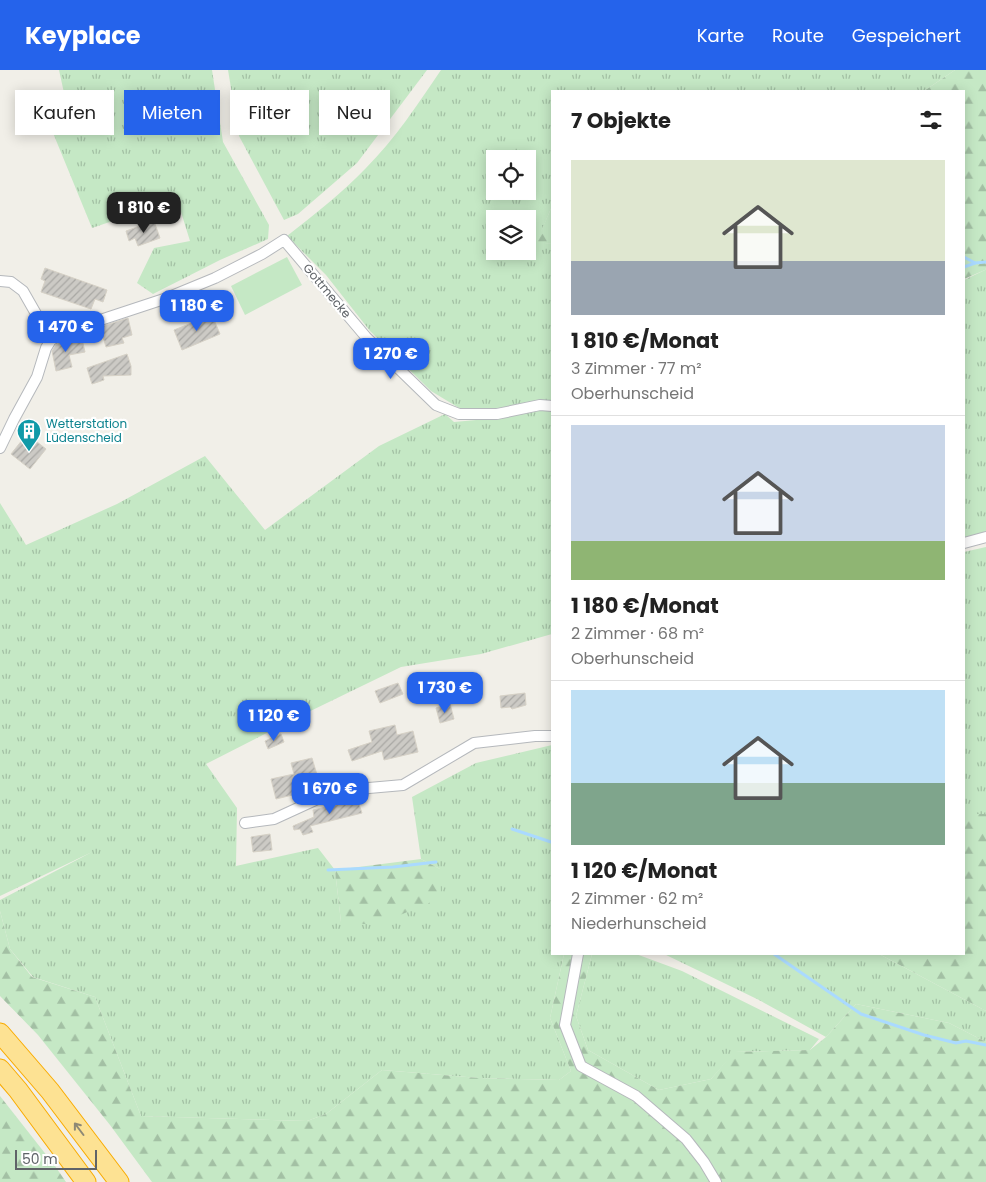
<!DOCTYPE html>
<html lang="de">
<meta charset="utf-8">
<style>
:root{--surface:#fff;--page:#f2f2f2;--text:#222;--muted:#767676;--line:#e0e0e0;--accent:#2563eb}
body{margin:0;font-family:Poppins,sans-serif;background:var(--page);color:var(--text);height:100vh;display:flex;flex-direction:column;font-size:19px;white-space:nowrap}
*{box-sizing:border-box;margin:0}
p{font-size:16px;color:var(--muted)}
.icon{flex:none;width:28px;height:28px;fill:none;stroke:currentColor;stroke-width:2;stroke-linecap:round;stroke-linejoin:round}
.map{position:relative;flex:1;overflow:hidden}
.panel{position:absolute;left:551px;top:20px;width:414px;height:865px;display:flex;flex-direction:column;background:var(--surface);border-radius:0px;box-shadow:0 2px 12px #0003}
.panel>*{flex:none}
.top-card{position:absolute;left:15px;top:20px;width:461px;height:45px;display:flex;gap:10px}
.fabs{position:absolute;left:486px;top:80px;display:grid;gap:10px}
.fabs a{display:grid;place-items:center;width:50px;height:50px;border-radius:0px;background:var(--surface);box-shadow:0 2px 12px #0003;font-size:25px}
.scale{position:absolute;left:15px;bottom:12px;width:82px;box-sizing:border-box;padding-left:5px;border:2px solid #5f6368;border-top:0;font-size:14px;line-height:18px;white-space:nowrap;color:#5f6368;-webkit-text-stroke:4px #fff;paint-order:stroke}
.price{position:absolute;translate:-50% -42px;padding:0 11px;border-radius:10px;background:var(--accent);color:#fff;font-size:16px;line-height:32px;filter:drop-shadow(0 1px 2px #0008)}
.price::after{content:'';position:absolute;left:50%;top:30px;width:15px;height:11px;margin-left:-8px;background:inherit;clip-path:polygon(0 0,100% 0,50% 100%)}
.price.on{background:#222;color:#fff}
ul{padding:0;list-style:none}
li{display:grid;align-content:center;gap:10px;height:265px;padding:0 20px}
li+li{border-top:1px solid var(--line)}
li span{display:grid;place-items:center;height:155px;border-radius:0px;color:#555}
li>.icon{margin-inline-start:auto}
span .icon{width:90px;height:90px;fill:#fffc;stroke-width:1}
li b{font-size:21px}
h2{display:flex;justify-content:space-between;align-items:center;height:60px;padding:0 20px;font-size:21px}
.pill{padding:0 18px;border-radius:0px;background:var(--surface);box-shadow:0 2px 12px #0003;font-size:18px;line-height:45px}
.pill.on{background:var(--accent);color:#fff}
header{display:flex;align-items:center;gap:30px;box-sizing:border-box;height:70px;padding:0 25px;background:var(--accent);color:#fff}
header strong{font-size:24px}
nav{display:flex;gap:28px;margin-inline-start:auto;font-size:18px}
.map>svg:first-child{display:block}
</style>
<header>
<strong>Keyplace</strong>
<nav><a>Karte</a><a>Route</a><a>Gespeichert</a></nav>
</header>
<div class="map">
<svg width="986" height="1112" viewBox="0 0 986 1112">
<defs>
<pattern id="grass-tufts" width="24" height="20" patternUnits="userSpaceOnUse" patternTransform="scale(1.25)"><rect width="24" height="20" fill="#c5e8c5"/><path d="M3 7l-1-3M5 7V3M7 7l1-3M15 17l-1-3M17 17v-4M19 17l1-3" fill="none" stroke="#a3c0a4"/></pattern>
<pattern id="forest-firs" width="22" height="20" patternUnits="userSpaceOnUse" patternTransform="scale(1.25)"><rect width="22" height="20" fill="#c5e8c5"/><path d="M5 1l3.5 6h-7zM16 11l3.5 6h-7z" fill="#a3c0a4"/></pattern>
<pattern id="building-hatch" width="6" height="6" patternUnits="userSpaceOnUse" patternTransform="scale(1.25)"><rect width="6" height="6" fill="#cccac5"/><path d="M-1 1l2-2M0 6l6-6M5 7l2-2" fill="none" stroke="#a9a8a4"/></pattern>
</defs>
<rect width="100%" height="100%" fill="#f1efe8"/>
<g fill="url(#grass-tufts)" fill-rule="evenodd">
<path d="M59,0H212L223,72L269,155L268,169L220,190L153,224L137,213L154,178L190,171L177,129L92,158L44,41L64,23Z"/>
<path d="M228,0H427L357,93L298,144L284,150L239,66Z"/>
<path d="M441,0H955L924,21H552V136L537,172L552,174V331L496,339L459,338L431,321L370,261L326,205L287,166C314,145 342,123 366,98C395,69 418,34 441,0ZM495,89H528V121H495ZM495,149H528V181H495Z"/>
<path d="M986,198V461L964,469V210L985,200Z"/>
<path d="M540,340H552V564L481,584L401,597L294,649L206,694L237,738L236,796L318,778L335,800L341,852L440,799L421,789L412,727L476,693L552,675V884H564L550,948L571,1001L559,1010L479,1008L382,1000L326,1044L307,1051L141,1046L95,927L33,907L10,879L0,841V830L92,782L0,826V433L26,475L117,434L205,386L265,460L379,376L445,344L454,352L498,348Z"/>
<path d="M986,477V744H964V482Z"/>
<path d="M592,884H636L682,901L819,969L810,980L735,982L711,1009L659,1020L588,980L576,946Z"/>
<path d="M664,884H879L986,941V972L949,953L856,934L826,967L759,930Z"/>
</g>
<g fill="url(#forest-firs)">
<path d="M955,0H986V198L985,200L964,209V21H924Z"/>
<path d="M552,136V174L536,173Z"/>
<path d="M964,744H986V941L879,884H964Z"/>
<path d="M421,789L440,799L441,828L376,855L341,852L335,800Z"/>
<path d="M0,841L10,879L32,907L95,927L141,1046L307,1051L326,1044L382,1000L479,1008L559,1010L571,1001L550,948L564,884H592L576,946L588,980L659,1020L711,1009L734,982L810,980L826,967L856,934L949,953L986,972V1112H152L110,1055L38,965L0,926Z"/>
<path d="M0,1026L55,1096L66,1112H0Z"/>
</g>
<path fill="#c5e8c5" d="M287,187L302,215L245,245L231,216Z"/>
<g fill="none" stroke-linecap="round" stroke-linejoin="round">
<g stroke="#aadaff" stroke-width="3">
<path d="M964,187L975,193L986,192"/>
<path d="M964,197L975,193"/>
<path d="M512,759L551,772"/>
<path d="M328,800L393,797L436,792"/>
<path d="M774,884L861,944L924,965L956,973L966,971L986,975"/>
</g>
</g>
<g fill="url(#building-hatch)" stroke="#d6d1c6">
<path d="M154,151L160,168L138,176L135,168L129,171L126,161Z"/>
<path d="M45,198L107,220L103,232L95,229L91,239L41,222L45,211L41,209Z"/>
<path d="M212,245L220,264L182,280L174,260Z"/>
<path d="M128,248L132,265L122,268L124,273L106,277L100,257Z"/>
<path d="M82,269L85,282L69,285L72,297L56,301L52,281L56,275L61,272Z"/>
<path d="M127,284L131,296V305L103,306L104,310L92,314L87,298Z"/>
<path d="M27,364L46,379L30,399L11,384Z"/>
<path d="M398,613L403,624L380,633L375,621Z"/>
<path d="M525,623L526,635L512,639L510,637L501,638L500,626Z"/>
<path d="M450,634L454,649L440,653L436,638Z"/>
<path d="M395,655L397,665L413,661L418,682L384,690L382,681L352,691L348,680L372,672L369,661Z"/>
<path d="M281,664L284,672L268,679L265,671Z"/>
<path d="M312,688L321,718L276,729L271,709L294,704L291,693Z"/>
<path d="M356,726L362,743L310,756L313,762L303,765L300,759L294,760L293,756L314,747L313,740L345,733L344,730Z"/>
<path d="M270,764L272,780L253,782L251,767Z"/>
</g>
<g fill="none" stroke-linecap="round" stroke-linejoin="round">
<defs>
<g id="minor">
<path d="M0,211L11,212L23,221L51,270"/>
<path d="M0,378L14,349L37,307L46,278L51,270L70,260L164,229L215,208L262,184L284,170L366,267L436,335L459,344H497L540,335L552,336"/>
<path d="M964,473L986,467"/>
<path d="M245,753L274,749L335,721L403,715L474,673L535,666H552"/>
<path d="M578,884L565,955L581,996L636,1026L686,1069L704,1092L716,1112"/>
</g>
<g id="motorway">
<path d="M0,963L50,1021L119,1112"/>
<path d="M0,999L18,1020L86,1112"/>
</g>
</defs>
<use href="#minor" stroke="#b5b8bc" stroke-width="12"/>
<use href="#motorway" stroke="#f9ab00" stroke-width="21"/>
<use href="#minor" stroke="#fff" stroke-width="10"/>
<use href="#motorway" stroke="#fde293" stroke-width="19"/>
</g>
<defs><path id="oneway-shaft" d="M-6 0H5M1.5-3L5.5 0L1.5 3" fill="none" stroke-width="1.6" stroke-linecap="round" stroke-linejoin="round" transform="scale(1.25)"/></defs>
<use stroke="#8e8975" href="#oneway-shaft" transform="translate(79 1059) rotate(-127)"/>
<defs>
<symbol id="building-pin" viewBox="-11 -11 22 30"><path d="M0 17L-7.5 6A9.5 9.5 0 1 1 7.5 6Z" fill="#0f9aa8" stroke="#fff"/><path d="M-4-6H4V6H1V3H-1V6H-4ZM-2.5-4.3h1.7v1.8h-1.7ZM.8-4.3h1.7v1.8H.8ZM-2.5-1h1.7V.8h-1.7ZM.8-1h1.7V.8H.8Z" fill="#fff"/></symbol>
</defs>
<g fill-rule="evenodd">
<use href="#building-pin" x="15" y="347" width="28" height="38"/>
</g>
<g text-anchor="middle" stroke-width="4.5" stroke-linejoin="round" paint-order="stroke">
<g font-size="12" fill="#5f6368" stroke="#fff">
<text transform="translate(327 221) rotate(50)" y="4">Gottmecke</text>
</g>
<g font-size="12" fill="#0d838f" stroke="#fff" text-anchor="start">
<text x="46" y="358">Wetterstation<tspan x="46" dy="14">Lüdenscheid</tspan></text>
</g>
</g>
</svg>
<div class="fabs">
<a><svg class="icon" aria-label="locate" viewBox="0 0 24 24"><circle cx="12" cy="12" r="6"/><path d="M12 2v4M12 18v4M2 12h4M18 12h4"/></svg></a>
<a><svg class="icon" aria-label="layers" viewBox="0 0 24 24"><path d="M12 4l9 5-9 5-9-5zM3 14l9 5 9-5"/></svg></a>
</div>
<div class="scale">50 m</div>
<b class="price on" style="left:144px;top:164px">1 810 €</b>
<b class="price" style="left:197px;top:262px">1 180 €</b>
<b class="price" style="left:66px;top:283px">1 470 €</b>
<b class="price" style="left:391px;top:310px">1 270 €</b>
<b class="price" style="left:445px;top:644px">1 730 €</b>
<b class="price" style="left:274px;top:672px">1 120 €</b>
<b class="price" style="left:330px;top:745px">1 670 €</b>
<div class="top-card">
<a class="pill">Kaufen</a>
<a class="pill on">Mieten</a>
<a class="pill">Filter</a>
<a class="pill">Neu</a>
</div>
<section class="panel">
<h2>7 Objekte<svg class="icon" aria-label="filters" viewBox="0 0 24 24"><path d="M4 7h16M4 17h16"/><circle cx="9" cy="7" r="2"/><circle cx="15" cy="17" r="2"/></svg></h2>
<ul>
<li><span style="background:linear-gradient(#dfe7d0 65%,#9aa5b1 0)"><svg class="icon" aria-label="home" viewBox="0 0 24 24"><path d="M3 11l9-7 9 7M6 9v11h12V9"/></svg></span><div><b>1 810 €/Monat</b><p>3 Zimmer · 77 m²</p><p>Oberhunscheid</p></div></li>
<li><span style="background:linear-gradient(#c9d6e8 75%,#8fb573 0)"><svg class="icon" aria-label="home" viewBox="0 0 24 24"><path d="M3 11l9-7 9 7M6 9v11h12V9"/></svg></span><div><b>1 180 €/Monat</b><p>2 Zimmer · 68 m²</p><p>Oberhunscheid</p></div></li>
<li><span style="background:linear-gradient(#bfe0f5 60%,#7fa58c 0)"><svg class="icon" aria-label="home" viewBox="0 0 24 24"><path d="M3 11l9-7 9 7M6 9v11h12V9"/></svg></span><div><b>1 120 €/Monat</b><p>2 Zimmer · 62 m²</p><p>Niederhunscheid</p></div></li>
</ul>
</section>
</div>
